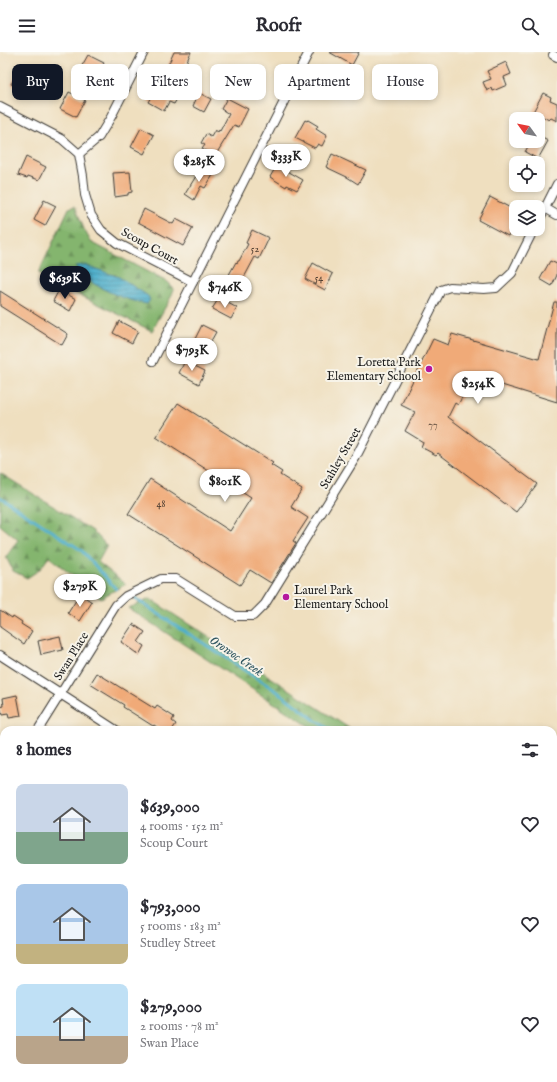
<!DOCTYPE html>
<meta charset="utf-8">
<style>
:root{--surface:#fff;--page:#f7f7f7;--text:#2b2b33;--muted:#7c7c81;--accent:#111827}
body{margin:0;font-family:"IM FELL English",serif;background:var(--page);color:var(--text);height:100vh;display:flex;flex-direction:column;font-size:15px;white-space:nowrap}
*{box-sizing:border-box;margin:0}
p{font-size:13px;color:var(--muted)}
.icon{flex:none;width:22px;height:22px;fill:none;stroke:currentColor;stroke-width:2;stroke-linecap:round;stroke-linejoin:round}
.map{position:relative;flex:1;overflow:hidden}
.panel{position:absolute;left:0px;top:674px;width:557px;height:356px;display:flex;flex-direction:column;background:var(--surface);border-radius:12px 12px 0 0;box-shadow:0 2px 6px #0003}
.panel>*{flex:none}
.guide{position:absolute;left:12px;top:12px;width:533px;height:36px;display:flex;gap:8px}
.needle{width:26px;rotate:303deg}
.tools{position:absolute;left:509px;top:60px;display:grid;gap:8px}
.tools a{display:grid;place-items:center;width:36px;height:36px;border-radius:8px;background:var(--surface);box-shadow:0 2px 6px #0003;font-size:20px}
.price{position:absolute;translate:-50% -34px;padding:0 9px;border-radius:14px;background:#fff;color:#222;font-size:13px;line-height:26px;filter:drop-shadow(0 1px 2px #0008)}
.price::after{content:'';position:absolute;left:50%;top:24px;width:12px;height:9px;margin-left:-6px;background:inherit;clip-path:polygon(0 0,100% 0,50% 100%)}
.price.on{background:var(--accent);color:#fff}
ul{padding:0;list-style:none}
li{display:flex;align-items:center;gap:12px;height:100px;padding:0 16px}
li span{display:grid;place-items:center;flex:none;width:112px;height:80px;border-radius:8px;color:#555}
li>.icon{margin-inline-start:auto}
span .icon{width:48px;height:48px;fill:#fffc;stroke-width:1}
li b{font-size:17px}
h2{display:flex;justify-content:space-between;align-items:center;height:48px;padding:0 16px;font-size:17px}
.pill{padding:0 14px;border-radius:8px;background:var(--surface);box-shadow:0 2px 6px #0003;font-size:14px;line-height:36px}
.pill.on{background:var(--accent);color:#fff}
header{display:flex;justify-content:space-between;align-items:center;height:52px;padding:0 16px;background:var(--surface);font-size:18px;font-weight:700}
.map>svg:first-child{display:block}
</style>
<header><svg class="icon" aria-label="menu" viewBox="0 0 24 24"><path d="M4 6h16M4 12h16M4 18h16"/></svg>Roofr<svg class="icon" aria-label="search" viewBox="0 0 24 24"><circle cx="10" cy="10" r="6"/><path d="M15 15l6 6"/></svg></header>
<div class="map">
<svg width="557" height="1030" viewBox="0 0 557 1030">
<defs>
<pattern id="forest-firs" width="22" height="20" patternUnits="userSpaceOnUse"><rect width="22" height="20" fill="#84b56e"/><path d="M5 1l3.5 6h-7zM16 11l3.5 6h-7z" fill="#6b925a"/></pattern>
<pattern id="water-rules" width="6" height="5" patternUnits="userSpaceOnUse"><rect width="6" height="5" fill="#4dafcc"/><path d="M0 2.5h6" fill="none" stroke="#3f8ea5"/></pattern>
</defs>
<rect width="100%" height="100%" fill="#f7f3e8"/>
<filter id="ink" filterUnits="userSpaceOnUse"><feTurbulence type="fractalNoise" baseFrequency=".025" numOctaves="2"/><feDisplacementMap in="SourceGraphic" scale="8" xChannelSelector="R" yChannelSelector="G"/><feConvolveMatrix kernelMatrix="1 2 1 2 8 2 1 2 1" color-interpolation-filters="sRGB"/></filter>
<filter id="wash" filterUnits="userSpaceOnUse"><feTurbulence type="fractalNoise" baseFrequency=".012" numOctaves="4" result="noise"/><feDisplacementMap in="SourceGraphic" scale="16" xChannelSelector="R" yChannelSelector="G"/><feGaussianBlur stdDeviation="0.9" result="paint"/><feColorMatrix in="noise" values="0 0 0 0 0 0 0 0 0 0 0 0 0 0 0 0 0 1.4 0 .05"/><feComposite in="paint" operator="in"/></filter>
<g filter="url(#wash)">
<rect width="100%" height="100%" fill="#efdfbf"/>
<g fill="url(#forest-firs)" stroke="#506845">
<path d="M75,154L84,177L91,190L167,230L174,237L171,245L152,279L38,222L69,156Z"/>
<path d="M0,421L93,479L107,494L98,510L126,532L101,546L49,505L39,518L27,526L13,519L6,505L18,488L0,473Z"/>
<path d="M150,547L352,678H315L128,556Z"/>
<path d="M557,709V795L553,793V710Z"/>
<path d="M0,818L4,821V923L0,924Z"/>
</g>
<path fill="url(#water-rules)" stroke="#346674" d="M85,213L119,225L148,244L150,248L147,252C126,248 106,240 88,228C83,224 79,218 75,214Z"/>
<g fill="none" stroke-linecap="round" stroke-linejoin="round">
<g stroke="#4dafcc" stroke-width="3">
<path d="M0,445L81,498L116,537"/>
<path d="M131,544L281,642L316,669L331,678"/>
<path d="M553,719L557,717"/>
</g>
</g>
<g id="blocks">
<g fill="#f0aa78">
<path d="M174,0H191L182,20L168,13Z"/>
<path d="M329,0H359L352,13Z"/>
<path d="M88,3L104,11L95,28L79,19Z"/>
<path d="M506,10L511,22L504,25L507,33L493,39L492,36L487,39L483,30L491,27L487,19Z"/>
<path d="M20,16L35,24L27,40L11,32Z"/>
<path d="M242,17L261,27L255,39L235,29Z"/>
<path d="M332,19L348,29L341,42L338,40L336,44L322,37Z"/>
<path d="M158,33L178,45L174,52L169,50L164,59L148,50Z"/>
<path d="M69,40L85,48L76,65L60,57Z"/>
<path d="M199,41L211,47L204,60L193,54Z"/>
<path d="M543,41L551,45L550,48L557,51V69L551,66L549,68L533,60Z"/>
<path d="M227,46L248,57L239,75L234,73L215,104L202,97L205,93L201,91L206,82L211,85L215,78L218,80L219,78L220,79L229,62L221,57Z"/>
<path d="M305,68L307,69L308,68L318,74L316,77L327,84L322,94L318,92L315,96L295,86Z"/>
<path d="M141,76L154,83L144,102L131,95Z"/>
<path d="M538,84L548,89L538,107L525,100L531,89H538Z"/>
<path d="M332,102L366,118L358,132L347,125L326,115Z"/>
<path d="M26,105L46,115L39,128L28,124L27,126L18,123Z"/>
<path d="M277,113L303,128L297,138L287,133L286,135L270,125Z"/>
<path d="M201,116L213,123L205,136L201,134L194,148L185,142Z"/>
<path d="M130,120L132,140L128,141V143L115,145L113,121Z"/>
<path d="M490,145L516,159V170L508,184L478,168Z"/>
<path d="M44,148L56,154L45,174L34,168Z"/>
<path d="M144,157L173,172L176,167L193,176L183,194L138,170Z"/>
<path d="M252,178L269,186L259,207L255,205L239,235L226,228L236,210L237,211L238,209H239L248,192L246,191Z"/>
<path d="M550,209L557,212V223L552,234L540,227Z"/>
<path d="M313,211L333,222L325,238L305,227Z"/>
<path d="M59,238L76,247L70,259L53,249Z"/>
<path d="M0,239L68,282L62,293L0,254Z"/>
<path d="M219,246L237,256L231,267L212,257Z"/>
<path d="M554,250H557V350L469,323L462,337L465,339L458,353L455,351L448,365L537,432L516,460L438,401L436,403L421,395L423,390L405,379L415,360L401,353L433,287L448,293L452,282L539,307Z"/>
<path d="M119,269L138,279L132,291L113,281Z"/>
<path d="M202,273L216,280L206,298L193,291Z"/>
<path d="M185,309L205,319L199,332L179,321Z"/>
<path d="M178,351L273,411L271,413L282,420L280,423L302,437L291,455L308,466L293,489L296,491L271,531L250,518L240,533L128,462L150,427L230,479L251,446L156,385Z"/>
<path d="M80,542L92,550L80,569L68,561Z"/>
<path d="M0,558L12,566L13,564L22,570L21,572L32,579L24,592L0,575Z"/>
<path d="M133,572L145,580L138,590L144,594L139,603L121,590Z"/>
<path d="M60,584L63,598L41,603L38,589Z"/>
<path d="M97,621L155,657L157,654L174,665L172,669L176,672L172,678H161L154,673L153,674L123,655L124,653L90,632Z"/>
<path d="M17,643L21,664L9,666L8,662L2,663L0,655L4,654L3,646Z"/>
</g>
</g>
</g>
<g filter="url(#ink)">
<use href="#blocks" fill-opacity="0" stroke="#3c3934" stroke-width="1"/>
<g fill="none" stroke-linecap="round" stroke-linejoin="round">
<defs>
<g id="street">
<path d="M553,3L557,5"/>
<path d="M0,55L62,87L79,102L83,124L85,143L91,163L101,178L117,191L193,230"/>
<path d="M79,102L99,85L111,65L144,0"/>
<path d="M545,156L557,163"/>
<path d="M538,170L557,132"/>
<path d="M153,309L309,0"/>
<path d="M0,603L116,678"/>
<path d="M38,678L116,553L126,544L161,527H176L235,564H253L265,552L356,405L441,238L450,235L484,237L496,236L512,221L534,177"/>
<path d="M0,738L4,731"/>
<path d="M0,745L4,747"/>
</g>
<g id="secondary">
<path d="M553,1016L557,1017"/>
<path d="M104,1030L129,1026"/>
</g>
</defs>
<use href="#street" stroke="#3c3934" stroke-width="10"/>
<use href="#secondary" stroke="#3c3934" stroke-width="12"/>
<use href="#street" stroke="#fff" stroke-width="8"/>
<use href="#secondary" stroke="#fff" stroke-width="11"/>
</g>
</g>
<g fill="#b5179e" stroke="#f7f3e8" stroke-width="1.5">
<circle cx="429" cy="317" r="4"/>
<circle cx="286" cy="545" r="4"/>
</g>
<g text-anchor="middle" stroke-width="4" stroke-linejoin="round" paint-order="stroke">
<g font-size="10" fill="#514033">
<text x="255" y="200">52</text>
<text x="319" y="229">54</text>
<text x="433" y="376">77</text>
<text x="161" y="455">48</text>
</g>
<g font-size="12" fill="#1c1c1c" stroke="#f7f3e8">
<text transform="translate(150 194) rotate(29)" y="4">Scoup Court</text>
<text transform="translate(340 406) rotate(-60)" y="4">Stahley Street</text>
<text transform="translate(71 604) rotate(-58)" y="4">Swan Place</text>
</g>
<g font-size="12" fill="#1c1c1c" stroke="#f7f3e8" text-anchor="end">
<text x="421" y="314">Loretta Park<tspan x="421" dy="14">Elementary School</tspan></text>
<text x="294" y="542" text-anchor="start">Laurel Park<tspan x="294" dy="14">Elementary School</tspan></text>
</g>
<g font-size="13" font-style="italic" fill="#305762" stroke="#f7f3e8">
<text transform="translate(237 603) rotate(34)" y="5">Orowoc Creek</text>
</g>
</g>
</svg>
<div class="tools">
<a><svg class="needle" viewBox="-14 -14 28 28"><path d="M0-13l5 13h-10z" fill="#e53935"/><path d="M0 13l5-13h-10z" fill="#7c7c81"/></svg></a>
<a><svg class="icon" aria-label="locate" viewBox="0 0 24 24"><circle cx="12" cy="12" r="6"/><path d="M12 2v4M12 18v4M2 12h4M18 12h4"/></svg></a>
<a><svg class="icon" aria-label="layers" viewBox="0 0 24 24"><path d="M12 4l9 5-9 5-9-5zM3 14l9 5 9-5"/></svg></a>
</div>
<b class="price" style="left:286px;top:126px">$333K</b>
<b class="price" style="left:199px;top:131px">$285K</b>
<b class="price on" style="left:65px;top:248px">$639K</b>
<b class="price" style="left:225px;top:257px">$746K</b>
<b class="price" style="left:192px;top:320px">$793K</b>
<b class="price" style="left:478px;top:353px">$254K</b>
<b class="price" style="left:225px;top:451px">$801K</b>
<b class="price" style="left:80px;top:556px">$279K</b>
<div class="guide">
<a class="pill on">Buy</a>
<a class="pill">Rent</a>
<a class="pill">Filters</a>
<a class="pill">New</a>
<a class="pill">Apartment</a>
<a class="pill">House</a>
</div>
<section class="panel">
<h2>8 homes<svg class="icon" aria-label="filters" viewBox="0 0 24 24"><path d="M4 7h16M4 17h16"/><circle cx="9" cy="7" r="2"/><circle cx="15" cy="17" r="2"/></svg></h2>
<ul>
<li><span style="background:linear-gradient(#c9d6e8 60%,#7fa58c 0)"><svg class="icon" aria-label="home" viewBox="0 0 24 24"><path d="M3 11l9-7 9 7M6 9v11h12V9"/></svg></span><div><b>$639,000</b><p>4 rooms · 152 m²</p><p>Scoup Court</p></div><svg class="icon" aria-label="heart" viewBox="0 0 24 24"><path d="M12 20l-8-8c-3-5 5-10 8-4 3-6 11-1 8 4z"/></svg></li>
<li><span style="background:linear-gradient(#a9c7e8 75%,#c2b280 0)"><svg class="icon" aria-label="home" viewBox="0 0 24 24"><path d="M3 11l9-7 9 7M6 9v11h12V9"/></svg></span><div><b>$793,000</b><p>5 rooms · 183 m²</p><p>Studley Street</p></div><svg class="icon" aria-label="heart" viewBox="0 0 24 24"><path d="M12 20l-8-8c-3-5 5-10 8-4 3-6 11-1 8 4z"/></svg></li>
<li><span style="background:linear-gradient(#bfe0f5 65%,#b9a48a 0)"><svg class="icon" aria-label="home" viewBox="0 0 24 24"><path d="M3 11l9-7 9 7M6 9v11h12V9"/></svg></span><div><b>$279,000</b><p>2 rooms · 78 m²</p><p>Swan Place</p></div><svg class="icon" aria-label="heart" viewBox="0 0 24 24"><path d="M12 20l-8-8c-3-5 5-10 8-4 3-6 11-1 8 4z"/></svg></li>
</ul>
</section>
</div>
